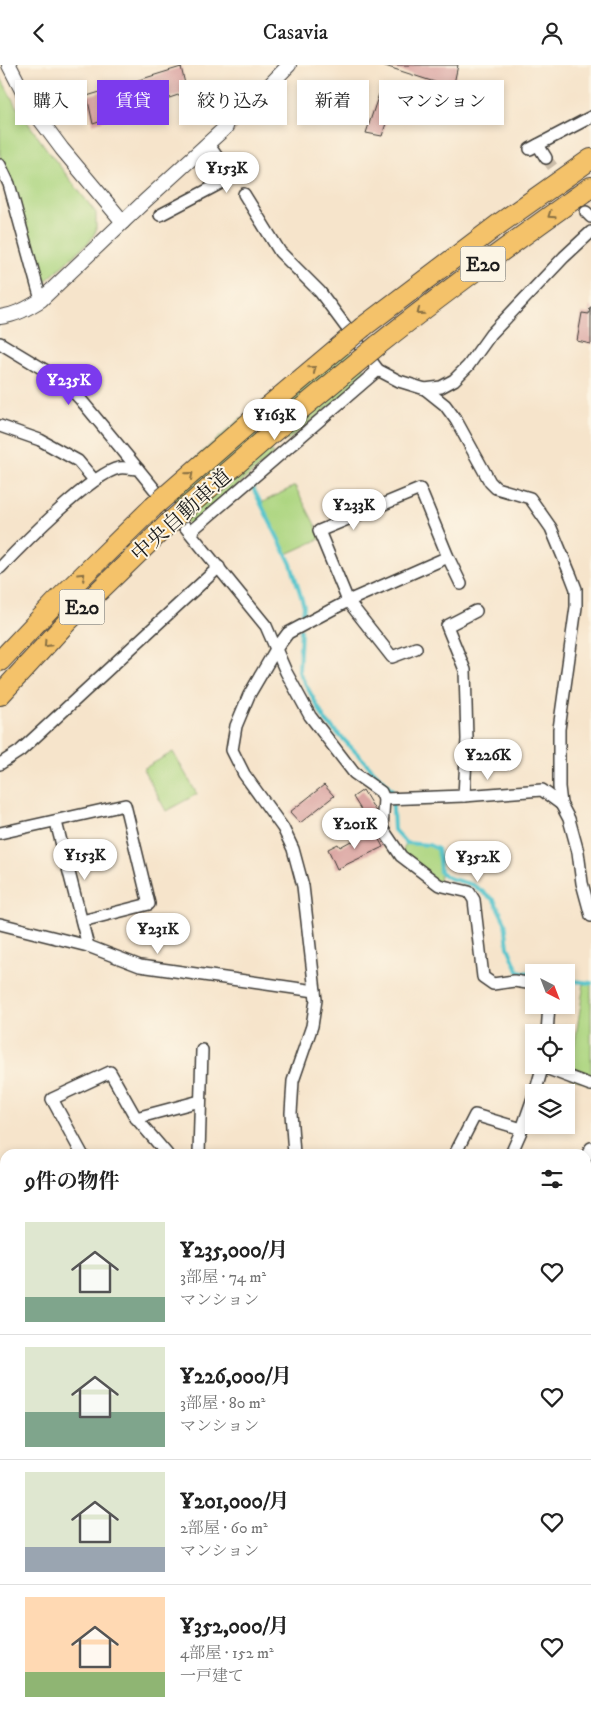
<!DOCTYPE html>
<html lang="ja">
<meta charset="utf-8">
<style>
:root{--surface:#fff;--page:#f2f2f2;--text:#222;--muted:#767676;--line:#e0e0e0;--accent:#7c3aed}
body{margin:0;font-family:"IM FELL DW Pica","Noto Serif JP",serif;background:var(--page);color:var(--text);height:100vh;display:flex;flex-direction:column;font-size:19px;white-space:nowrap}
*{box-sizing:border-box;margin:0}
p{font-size:16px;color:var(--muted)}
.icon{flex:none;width:28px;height:28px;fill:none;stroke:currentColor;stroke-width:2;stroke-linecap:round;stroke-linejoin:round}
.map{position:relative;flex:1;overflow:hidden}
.drawer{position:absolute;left:0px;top:1084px;width:591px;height:571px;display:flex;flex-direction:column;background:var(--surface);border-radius:15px 15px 0 0;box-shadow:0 2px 8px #0003}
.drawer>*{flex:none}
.top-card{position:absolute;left:15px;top:15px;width:561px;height:45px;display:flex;gap:10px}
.needle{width:32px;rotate:138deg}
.fabs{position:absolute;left:525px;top:899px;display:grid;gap:10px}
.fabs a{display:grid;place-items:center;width:50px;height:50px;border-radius:0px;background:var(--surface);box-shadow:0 2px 8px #0003;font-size:25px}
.price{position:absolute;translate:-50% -42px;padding:0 11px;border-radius:18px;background:#fff;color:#222;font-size:16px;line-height:32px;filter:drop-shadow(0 1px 2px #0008)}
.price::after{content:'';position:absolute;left:50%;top:30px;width:15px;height:11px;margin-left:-8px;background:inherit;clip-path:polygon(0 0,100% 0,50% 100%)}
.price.current{background:var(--accent);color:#fff}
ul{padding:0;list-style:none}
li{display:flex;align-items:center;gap:15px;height:125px;padding:0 25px}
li+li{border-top:1px solid var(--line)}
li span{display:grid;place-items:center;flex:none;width:140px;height:100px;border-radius:0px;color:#555}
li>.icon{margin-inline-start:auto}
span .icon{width:60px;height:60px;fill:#fffc;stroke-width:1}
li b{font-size:21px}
h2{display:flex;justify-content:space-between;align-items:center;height:60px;padding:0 25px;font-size:21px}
.tag{padding:0 18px;border-radius:0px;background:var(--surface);box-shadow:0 2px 8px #0003;font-size:18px;line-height:45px}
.tag.current{background:var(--accent);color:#fff}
header{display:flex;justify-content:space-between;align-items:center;height:65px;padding:0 25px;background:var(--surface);font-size:22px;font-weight:600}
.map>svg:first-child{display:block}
</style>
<header><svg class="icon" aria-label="back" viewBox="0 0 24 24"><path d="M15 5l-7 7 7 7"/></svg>Casavia<svg class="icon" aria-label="person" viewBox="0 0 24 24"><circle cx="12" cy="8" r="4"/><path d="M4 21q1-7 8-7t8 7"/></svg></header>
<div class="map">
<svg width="591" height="1654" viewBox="0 0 591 1654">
<rect width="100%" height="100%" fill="#fcf5e5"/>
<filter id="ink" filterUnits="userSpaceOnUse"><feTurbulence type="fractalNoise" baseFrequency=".02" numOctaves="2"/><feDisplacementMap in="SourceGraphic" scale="10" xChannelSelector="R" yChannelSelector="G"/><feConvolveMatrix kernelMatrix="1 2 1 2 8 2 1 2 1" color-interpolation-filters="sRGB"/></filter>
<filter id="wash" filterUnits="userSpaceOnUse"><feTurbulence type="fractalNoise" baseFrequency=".0096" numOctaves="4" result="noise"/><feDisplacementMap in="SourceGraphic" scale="20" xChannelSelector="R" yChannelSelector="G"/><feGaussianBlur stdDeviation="1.12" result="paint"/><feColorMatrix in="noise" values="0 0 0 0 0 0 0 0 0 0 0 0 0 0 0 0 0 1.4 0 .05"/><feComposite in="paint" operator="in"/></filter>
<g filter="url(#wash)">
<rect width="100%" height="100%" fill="#f6e4cb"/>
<g fill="#add681" stroke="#64794e">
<path d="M0,11L16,41L48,86L96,148V166L90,176L38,223L0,100Z"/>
<path d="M340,274L369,309L287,376L257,342Z"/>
<path d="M241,353L274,389L190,461L162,423Z"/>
<path d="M295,421L322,473L287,489L261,438Z"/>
<path d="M173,687L197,729L166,746L143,704Z"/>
<path d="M406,778L429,780L438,784L440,807L439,820L401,791Z"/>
<path d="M584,917L591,918V1020L570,1012Z"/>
</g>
<path fill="#8ab76f" stroke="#536a46" d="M586,1522L591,1524V1621L586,1622Z"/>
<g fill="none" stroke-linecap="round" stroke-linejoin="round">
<g stroke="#57c4cc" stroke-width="4">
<path d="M252,421L291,499L304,541L302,558"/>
<path d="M301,565L299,607L325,655L392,725L394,765L406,778L429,780L438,784L440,807L449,813L473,820L494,835L505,857L508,882L518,906L534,909"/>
<path d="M566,915L591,918"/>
</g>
<g stroke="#57c4cc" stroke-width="24">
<path d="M586,1276L591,1267"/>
<path d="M389,1654L391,1650"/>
</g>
</g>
<g id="blocks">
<g fill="#dba6a3">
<path d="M382,0H458L453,23Z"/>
<path d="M181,2L187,27L93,59L87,31Z"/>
<path d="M379,29L394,33L382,71L366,68Z"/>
<path d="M590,242H591V279L577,276L582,248L589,249Z"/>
<path d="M324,720L334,731L300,758L290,747Z"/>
<path d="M363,725L378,750L368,756L353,732Z"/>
<path d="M370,767L371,769L375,767L383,782L337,804L328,784L338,779L340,782L351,776L352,777L355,776L354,774L364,772L363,770Z"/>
<path d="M431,1650H449L447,1654H429Z"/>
</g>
</g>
</g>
<g filter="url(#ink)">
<use href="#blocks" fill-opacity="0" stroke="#3d3a36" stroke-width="1"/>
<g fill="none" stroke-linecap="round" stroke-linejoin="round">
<path stroke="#cabca8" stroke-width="11" stroke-dasharray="11 5.5" stroke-linecap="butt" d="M546,93L586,147"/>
<path stroke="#cabca8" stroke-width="14" stroke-dasharray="14 7" stroke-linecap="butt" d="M226,62L262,28"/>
<defs>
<g id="minor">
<path d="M538,80L546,93"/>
<path d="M530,84L591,52"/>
<path d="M0,100L9,119L41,235"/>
<path d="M244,129L280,187L320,227L378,305L399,316L425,324L441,322L454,315L468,301L491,269L564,192L591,167"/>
<path d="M586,147L591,152"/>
<path d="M160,150L219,119L227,106L208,79"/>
<path d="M0,278L63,316L81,335L138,404"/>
<path d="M425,324L445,340L456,355L490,417L496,423L530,433L551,463L571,511L576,524V542L559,664V722L561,739L569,754L578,787L582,818L591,851"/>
<path d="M0,361L40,375L78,396L94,415"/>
<path d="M190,467L378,305"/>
<path d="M0,503C21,481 92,408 119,403C125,402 132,404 138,404L266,561L286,607L310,651L354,708L381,727L384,734L382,763L401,791L439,820L469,827L474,835L483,912L493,919L514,916L534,919"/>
<path d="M416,583L392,592L348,536L319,466L420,424L448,492L461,519"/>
<path d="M0,699L20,686L219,502"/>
<path d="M464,731L467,674L465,605L447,561L476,546"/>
<path d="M384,734L464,731L542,725L561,739"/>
<path d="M56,757L88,881"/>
<path d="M0,768L125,740L149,839L82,856"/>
<path d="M0,859L88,881L140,901L315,926"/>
<path d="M547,968L549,940"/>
<path d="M543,1002L591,1020"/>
<path d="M535,1028L543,1000"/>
<path d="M136,1053L200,1036"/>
<path d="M82,1089L52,1034L110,1007L136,1053L167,1089"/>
<path d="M199,1089L202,985"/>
<path d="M294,1089L291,1048L293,1016L312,961L316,935L303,821L293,784L283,763L244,709L232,685L236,661L249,630L276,584L288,568L348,536L448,492"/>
<path d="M455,1089L475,1050L522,1064"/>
<path d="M511,1089L522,1064L534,1030"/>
<path d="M586,1092L591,1083"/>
<path d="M0,1141L5,1138"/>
<path d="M0,1279L5,1282"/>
<path d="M577,1650L579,1654"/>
<path d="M222,1654L223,1650"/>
<path d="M312,1654V1650"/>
<path d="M360,1654L362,1650"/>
<path d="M418,1654L420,1650"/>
</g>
<g id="tertiary">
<path d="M9,0L30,41L62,84L123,157"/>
<path d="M262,28L289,0"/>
<path d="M0,252C16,250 28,243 41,235L145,136L226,62"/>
</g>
<g id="primary">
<path d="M0,1529L5,1541"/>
<path d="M50,1650L51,1654"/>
</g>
<g id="motorway">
<path d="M363,262L499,159L591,94"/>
<path d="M378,280C447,225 519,173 591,122"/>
<path d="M0,596L56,537L153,442"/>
<path d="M0,630L68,556L169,458"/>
</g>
</defs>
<use href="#minor" stroke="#3d3a36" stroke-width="14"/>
<use href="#tertiary" stroke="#3d3a36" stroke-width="16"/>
<use href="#primary" stroke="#3d3a36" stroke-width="20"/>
<use href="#motorway" stroke="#3d3a36" stroke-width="22"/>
<use href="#minor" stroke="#fff" stroke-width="11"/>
<use href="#tertiary" stroke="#fff" stroke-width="14"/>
<use href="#primary" stroke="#f4c26a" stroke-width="18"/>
<use href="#motorway" stroke="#f4c26a" stroke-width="20"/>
<defs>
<g id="motorway-bridge">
<path d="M153,442L257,351L363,262"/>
<path d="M169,458L272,368L378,280"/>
</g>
</defs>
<use href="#motorway-bridge" stroke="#3d3a36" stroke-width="22" stroke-linecap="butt"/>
<use href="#motorway-bridge" stroke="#f4c26a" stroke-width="20"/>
</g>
<defs><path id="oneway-chevron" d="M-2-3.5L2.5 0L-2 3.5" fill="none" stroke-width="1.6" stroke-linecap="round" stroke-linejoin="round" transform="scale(1.25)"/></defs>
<g stroke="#886f43">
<use href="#oneway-chevron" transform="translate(551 150) rotate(145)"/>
<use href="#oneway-chevron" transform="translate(420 247) rotate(141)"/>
<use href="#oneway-chevron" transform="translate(313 304) rotate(-40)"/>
<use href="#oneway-chevron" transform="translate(190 410) rotate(-41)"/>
<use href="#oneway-chevron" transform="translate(82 511) rotate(-44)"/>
<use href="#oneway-chevron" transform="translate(47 579) rotate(133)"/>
</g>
</g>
<g text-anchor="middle" stroke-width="4" stroke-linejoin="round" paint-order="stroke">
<g fill="#fcf5e5" stroke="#5f5d58" stroke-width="1">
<rect x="460.5" y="181.5" width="45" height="35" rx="4"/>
<rect x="59.5" y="524.5" width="45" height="35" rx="4"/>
</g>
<g font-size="20" font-weight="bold" fill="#1c1c1c">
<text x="483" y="206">E20</text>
<text x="82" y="549">E20</text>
</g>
<g font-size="21" fill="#1c1c1c" stroke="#fcf5e5">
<text transform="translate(181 450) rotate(-42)" y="7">中央自動車道</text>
</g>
</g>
</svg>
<div class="fabs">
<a><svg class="needle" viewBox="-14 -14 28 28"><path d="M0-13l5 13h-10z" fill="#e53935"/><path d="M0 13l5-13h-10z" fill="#767676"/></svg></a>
<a><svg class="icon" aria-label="locate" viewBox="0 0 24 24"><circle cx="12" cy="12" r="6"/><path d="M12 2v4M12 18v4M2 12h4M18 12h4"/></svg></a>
<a><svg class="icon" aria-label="layers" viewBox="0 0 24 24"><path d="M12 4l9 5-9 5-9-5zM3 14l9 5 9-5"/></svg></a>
</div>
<b class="price" style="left:227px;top:129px">¥153K</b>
<b class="price current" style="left:69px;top:341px">¥235K</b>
<b class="price" style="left:275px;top:376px">¥163K</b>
<b class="price" style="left:354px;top:466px">¥233K</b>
<b class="price" style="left:488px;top:716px">¥226K</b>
<b class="price" style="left:355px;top:785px">¥201K</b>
<b class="price" style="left:85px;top:816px">¥153K</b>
<b class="price" style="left:478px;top:818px">¥352K</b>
<b class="price" style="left:158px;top:890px">¥231K</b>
<div class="top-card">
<a class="tag">購入</a>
<a class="tag current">賃貸</a>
<a class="tag">絞り込み</a>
<a class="tag">新着</a>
<a class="tag">マンション</a>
</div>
<section class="drawer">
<h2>9件の物件<svg class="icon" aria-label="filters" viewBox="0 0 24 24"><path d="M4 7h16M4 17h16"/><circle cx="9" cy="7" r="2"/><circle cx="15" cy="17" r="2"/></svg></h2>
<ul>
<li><span style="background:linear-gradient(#dfe7d0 75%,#7fa58c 0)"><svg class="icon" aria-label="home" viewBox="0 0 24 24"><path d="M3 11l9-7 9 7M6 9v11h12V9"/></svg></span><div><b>¥235,000/月</b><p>3部屋 · 74 m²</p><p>マンション</p></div><svg class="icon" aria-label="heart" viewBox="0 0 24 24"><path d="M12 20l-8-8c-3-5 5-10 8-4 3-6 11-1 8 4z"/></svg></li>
<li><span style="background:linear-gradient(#dfe7d0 65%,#7fa58c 0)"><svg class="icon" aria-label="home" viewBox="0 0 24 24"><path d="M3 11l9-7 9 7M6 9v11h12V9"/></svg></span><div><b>¥226,000/月</b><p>3部屋 · 80 m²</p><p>マンション</p></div><svg class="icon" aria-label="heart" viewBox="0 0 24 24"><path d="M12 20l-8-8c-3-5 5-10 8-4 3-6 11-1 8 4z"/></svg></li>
<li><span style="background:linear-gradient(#dfe7d0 75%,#9aa5b1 0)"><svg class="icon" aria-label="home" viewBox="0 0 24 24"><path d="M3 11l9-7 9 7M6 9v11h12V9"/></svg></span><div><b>¥201,000/月</b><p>2部屋 · 60 m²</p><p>マンション</p></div><svg class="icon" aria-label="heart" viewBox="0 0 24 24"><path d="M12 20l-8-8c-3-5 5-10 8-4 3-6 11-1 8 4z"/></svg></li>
<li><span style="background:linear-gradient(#ffd9b3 75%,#8fb573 0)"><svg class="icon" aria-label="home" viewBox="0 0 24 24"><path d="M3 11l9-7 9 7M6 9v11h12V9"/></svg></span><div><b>¥352,000/月</b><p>4部屋 · 152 m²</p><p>一戸建て</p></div><svg class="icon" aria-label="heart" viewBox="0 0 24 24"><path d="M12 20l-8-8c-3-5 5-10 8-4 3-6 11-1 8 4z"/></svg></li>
</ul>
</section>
</div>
